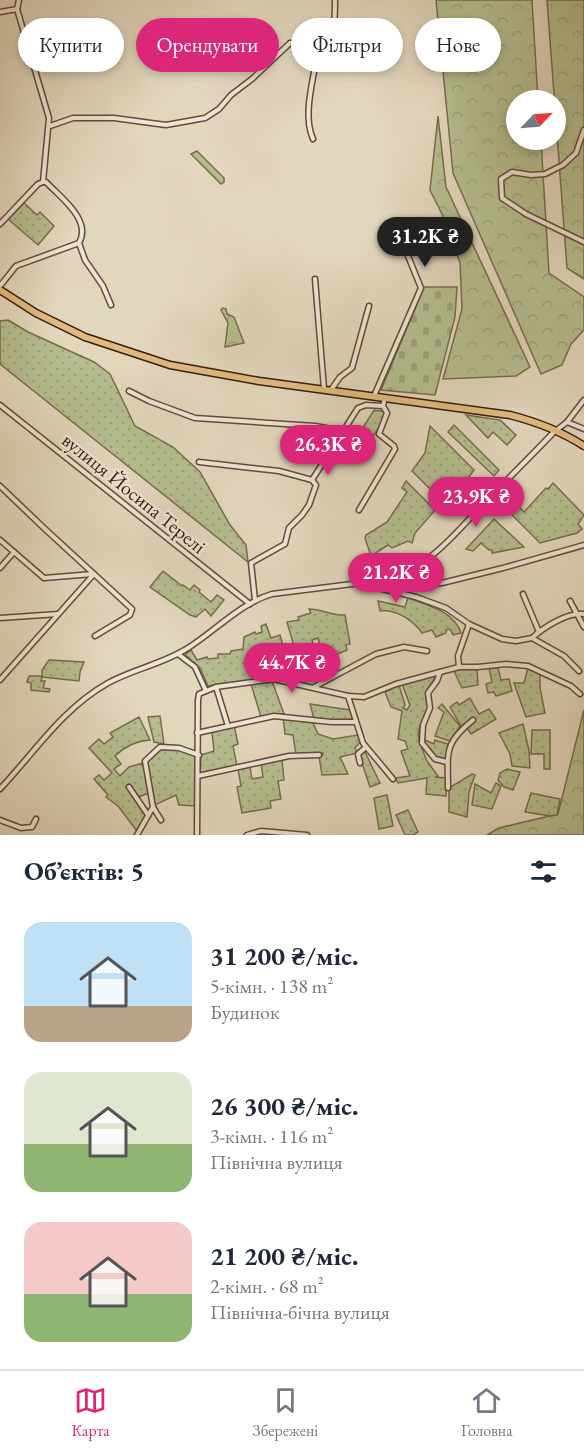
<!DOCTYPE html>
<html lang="uk">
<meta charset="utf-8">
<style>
:root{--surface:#fff;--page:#f6f6f7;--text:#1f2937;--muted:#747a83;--line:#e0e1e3;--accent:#db2777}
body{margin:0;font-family:"EB Garamond",serif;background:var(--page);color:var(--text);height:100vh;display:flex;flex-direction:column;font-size:22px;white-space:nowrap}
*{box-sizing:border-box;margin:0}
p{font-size:20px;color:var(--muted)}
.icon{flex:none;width:33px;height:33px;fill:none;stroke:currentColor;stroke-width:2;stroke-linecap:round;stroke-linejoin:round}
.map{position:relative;height:835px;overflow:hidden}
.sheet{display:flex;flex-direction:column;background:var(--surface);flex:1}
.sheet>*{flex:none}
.guide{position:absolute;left:18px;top:18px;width:549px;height:54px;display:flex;gap:12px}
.needle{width:39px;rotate:65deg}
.buttons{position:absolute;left:506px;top:90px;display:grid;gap:12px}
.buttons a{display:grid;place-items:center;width:60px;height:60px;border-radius:50%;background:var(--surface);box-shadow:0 3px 9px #0003;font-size:30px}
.price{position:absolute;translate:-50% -51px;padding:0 14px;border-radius:21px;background:var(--accent);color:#fff;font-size:20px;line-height:39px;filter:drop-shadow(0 2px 3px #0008)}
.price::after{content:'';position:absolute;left:50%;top:36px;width:18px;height:14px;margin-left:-9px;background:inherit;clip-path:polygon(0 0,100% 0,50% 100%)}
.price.current{background:#222;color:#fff}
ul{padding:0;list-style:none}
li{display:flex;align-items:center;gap:18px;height:150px;padding:0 24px}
li span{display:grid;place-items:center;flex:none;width:168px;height:120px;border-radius:18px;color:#555}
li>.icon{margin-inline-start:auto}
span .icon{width:72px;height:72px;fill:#fffc;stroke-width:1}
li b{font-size:26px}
h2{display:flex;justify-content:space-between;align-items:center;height:72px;padding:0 24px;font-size:26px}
.chip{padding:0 21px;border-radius:27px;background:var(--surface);box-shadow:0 3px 9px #0003;font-size:21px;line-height:54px}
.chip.current{background:var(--accent);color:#fff}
.dock{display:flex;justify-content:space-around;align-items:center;height:84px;border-top:2px solid var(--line);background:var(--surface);font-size:16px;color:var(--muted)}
.dock a{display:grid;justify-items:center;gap:3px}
.dock .current{color:var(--accent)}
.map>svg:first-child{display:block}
</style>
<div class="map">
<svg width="584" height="835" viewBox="0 0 584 835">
<defs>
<pattern id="forest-crowns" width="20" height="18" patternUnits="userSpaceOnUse" patternTransform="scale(1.5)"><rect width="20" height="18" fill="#b5bd8f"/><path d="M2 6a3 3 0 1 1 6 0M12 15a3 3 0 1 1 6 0" fill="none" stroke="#9ca27a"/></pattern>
<pattern id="cemetery-stones" width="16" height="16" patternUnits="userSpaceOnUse" patternTransform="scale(1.5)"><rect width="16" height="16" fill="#b5bd8f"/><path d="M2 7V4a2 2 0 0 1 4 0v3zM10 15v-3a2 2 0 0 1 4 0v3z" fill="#9ca27a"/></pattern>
<pattern id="garden-dots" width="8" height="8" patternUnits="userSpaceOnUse" patternTransform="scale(1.5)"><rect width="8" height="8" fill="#b5bd8f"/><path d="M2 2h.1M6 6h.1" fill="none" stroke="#9ca27a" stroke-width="1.8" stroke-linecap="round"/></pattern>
</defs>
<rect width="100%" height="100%" fill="#e2d6bd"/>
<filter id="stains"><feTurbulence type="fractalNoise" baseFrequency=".00333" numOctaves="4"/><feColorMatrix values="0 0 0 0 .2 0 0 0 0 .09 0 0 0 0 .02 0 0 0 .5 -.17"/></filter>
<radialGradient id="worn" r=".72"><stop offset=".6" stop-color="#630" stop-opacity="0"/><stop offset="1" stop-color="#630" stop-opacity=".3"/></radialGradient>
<g fill="url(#forest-crowns)" stroke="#786c4e" stroke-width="1.5">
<path d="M436,0H532L538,100H516V140H541L549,273L584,297V330L571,344L562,365L541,374L453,173Z"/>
<path d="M547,0H584V279L567,268Z"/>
<path d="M438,116L446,187L530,367L516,376L443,379L462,309L460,263L443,216L430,190Z"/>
<path d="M223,308L226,309L227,314L234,317L244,343L225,347L228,323L221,310Z"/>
<path d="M584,710V835H487L499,828L558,814Z"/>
</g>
<path fill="url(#cemetery-stones)" stroke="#786c4e" stroke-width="1.5" d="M424,287H457L455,317L435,395L381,390Z"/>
<g fill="url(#garden-dots)" stroke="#786c4e" stroke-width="1.5">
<path d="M197,151L224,178V182L221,184L191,154Z"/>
<path d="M24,203L37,215L40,212L54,226L38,245L8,219Z"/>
<path d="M8,320L28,332L94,362L110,374L135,426L173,447L200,472L230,525L246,545L248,562L0,364V321Z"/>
<path d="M374,410L385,412V417L366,448L354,442Z"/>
<path d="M466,415L500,420L516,435L507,445L493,432L488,438Z"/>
<path d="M454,425L499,470L494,476L448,432Z"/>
<path d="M430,426L474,470L468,478L474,485L467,493L461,487L453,496L451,494L443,502L412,471L425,453Z"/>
<path d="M406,481L435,510L415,533L412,543L408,541L392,548L388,545L371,556L365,538L366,535L387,522L407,492L402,488Z"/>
<path d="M553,483L584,515L578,524L582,529L577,533L540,543L508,511L515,503L524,512L546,488L548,489Z"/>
<path d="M494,519L524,547L492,553V550H489L481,543L473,551L466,549Z"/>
<path d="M163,571L182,586L183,585L190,590L194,585L200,590L199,592L211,602L217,595L224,600L211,616L205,609L196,617L190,615L150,587Z"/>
<path d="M408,598C427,605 454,611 461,633L453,635L450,629L446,630V633L436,637L432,630L422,633C413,620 396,609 380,611L378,601L405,607Z"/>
<path d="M309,609C323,609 330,616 345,615L350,644L346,645L347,650L324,660L318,638L312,640L313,644L307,646L314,668L302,673L287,622L299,620L298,617L311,613Z"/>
<path d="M266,624L271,638L280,635L292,676H285L277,650L263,654L270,677L208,686L200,668L185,655L191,650L197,660L207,657L208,659L218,658V654H230L231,651L243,649L244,637L255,632L256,634L262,632L261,626Z"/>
<path d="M49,660L84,662L80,672L79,681L42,677L41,681H45L43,688L50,689L49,692L31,690V683L27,682L29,676H42V670Z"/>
<path d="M458,668L477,670L478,685L462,688L454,671Z"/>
<path d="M489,668H498L501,680L509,679L512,691L496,696L494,692L488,693L486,684L492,682Z"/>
<path d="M528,668L540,673V688L545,713L526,717L514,683H524Z"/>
<path d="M431,676L435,678L426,691L429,707L420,726L418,734L419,741L427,761L438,776L435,777L447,778L446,796L426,794L427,778L398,783L395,778L410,776L401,751L408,749L405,741L398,739L402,711L391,707L385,692L399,685L405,705L403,708L407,710L410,705L402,684Z"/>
<path d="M272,681L284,714H273L261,717L251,684Z"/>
<path d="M470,698L479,714L489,709L496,719L471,734L466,726L473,718L461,726L450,707L457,702L459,705Z"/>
<path d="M310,704L350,710L353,719L336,721L314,719Z"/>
<path d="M442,704L460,726L450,741L435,736L444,712L438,708Z"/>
<path d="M160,716L164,744L154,742L148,717Z"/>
<path d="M139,717L150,740C137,741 124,747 115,756L121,764L114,769L120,776L129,767L143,763L149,793L138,797L129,786L146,814L137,831L118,806L106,797L108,795L94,779L99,775L104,780L112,773L89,748L99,739L104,744L113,737L110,733Z"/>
<path d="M283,717L312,721L318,734L333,739L358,735L361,741L355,748L357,753L340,757L348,774L322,775L319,756L323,755V753L296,755L293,735L285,734Z"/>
<path d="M523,724L529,750L530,768L512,766L510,754L499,733Z"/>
<path d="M234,725L238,744L233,746L237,766L200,773L201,755L214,751L212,732Z"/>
<path d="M532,730H550V769H544V754H531Z"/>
<path d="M423,739L434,744L435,740L448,744L447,761C435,758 426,752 423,739Z"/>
<path d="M160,749L182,750L197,757L196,806L179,805L176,795L155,805L146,762Z"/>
<path d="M365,752L380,783L370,787L361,760V755Z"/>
<path d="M282,759L284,780L278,781L281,799L270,801L271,808L242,813L237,787L241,786L238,769L250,767L252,779L263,777L261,763Z"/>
<path d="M507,769L520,772L513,790L504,787L498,780L500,773Z"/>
<path d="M472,774L475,775L469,792L467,817L449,812V788Z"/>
<path d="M496,783L501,786L492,809L472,805L475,784L491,793Z"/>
<path d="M531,793L560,799L557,815L550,816L525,812Z"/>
<path d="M387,795L393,826L379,829L374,798Z"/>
<path d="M408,810L418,832L413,835H405L396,815Z"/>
</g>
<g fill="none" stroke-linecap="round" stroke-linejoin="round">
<defs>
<g id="minor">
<path d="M19,0L17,9L49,118L43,182H46C61,198 92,220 79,243L85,260L103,286L111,305"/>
<path d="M0,12L17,9"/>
<path d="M50,126L73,118H114L166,125L205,118L219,109L231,95L252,79L290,43C306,42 306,53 316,61L324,59C334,40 335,20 335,0"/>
<path d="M584,130L576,153L563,165L545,174L531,175L512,172L501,179L502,198L526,214L584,242"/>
<path d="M313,139C303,116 312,86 316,61"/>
<path d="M0,224L38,184L43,182"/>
<path d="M315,279L324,389"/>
<path d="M0,286L16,266L79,243"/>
<path d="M331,390L340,377L352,368L369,306"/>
<path d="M129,391L149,401L195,418L315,426L343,431"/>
<path d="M374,396L421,288L404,246L405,243L442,224"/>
<path d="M0,405L250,604"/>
<path d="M567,422L584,429"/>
<path d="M199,462L279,471L312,480L358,408L366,405L383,406"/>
<path d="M0,486L45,529L132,609L130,615L95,636"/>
<path d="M359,510L395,449L394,446L379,434L387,413L383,406L385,398"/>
<path d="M0,540L44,578L93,574"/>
<path d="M0,568L14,552"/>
<path d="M370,582L378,588L416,597L446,608L469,624L502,639L516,641L532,638L564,656L579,671"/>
<path d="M380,588L414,587L442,583L503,568L584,545"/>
<path d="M523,594L539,632"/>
<path d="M255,600L251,563L285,544L289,528L302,515L309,505L316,485L312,480"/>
<path d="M570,601L584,627"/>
<path d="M0,618L58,614"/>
<path d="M532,638C544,627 568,612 584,614"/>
<path d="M178,654L195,667L206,691L216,687L274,679L348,696L363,743L393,779"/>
<path d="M459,667H478L506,664L528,666L571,686L580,694"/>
<path d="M440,672L459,667L458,656L469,624"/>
<path d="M0,680L94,574"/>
<path d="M216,687L228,726"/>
<path d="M314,687L376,654L404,647L427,651"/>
<path d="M348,696L364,697L396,684L440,672L437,681L428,693L430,708L423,725L422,743L435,759L447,762"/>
<path d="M197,733L274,716L331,722H355"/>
<path d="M360,763L358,754L365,748"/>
<path d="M198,776L289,756L319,755"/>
<path d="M129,787L148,815"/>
<path d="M448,788C448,753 443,744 473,720"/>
<path d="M0,789C35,752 62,709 108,683C133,669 163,664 188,648C215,631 241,603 272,594L384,580C427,570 456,533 485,502C508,479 531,456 553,433L567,422L584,400"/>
<path d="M0,820L21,828L32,827L36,819"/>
<path d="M161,820L153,807L145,761L160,747L179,748L199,755"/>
<path d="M137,835L153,807"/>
<path d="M197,835L198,700L199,694L206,691"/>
<path d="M247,835L261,831L307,835"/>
</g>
<path id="highway" d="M0,290L36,313L85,337L170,365L259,381L510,415C537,422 561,431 584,446"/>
</defs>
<use href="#minor" stroke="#644a39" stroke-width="7"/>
<use href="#highway" stroke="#3a1b0d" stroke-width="9"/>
<use href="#minor" stroke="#ece4d4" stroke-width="4"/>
<use href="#highway" stroke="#e1bb7e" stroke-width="6"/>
</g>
<g text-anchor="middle" stroke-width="4.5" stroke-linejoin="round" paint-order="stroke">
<g font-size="20" fill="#3a1b0d" stroke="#ece4d4">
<text transform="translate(134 493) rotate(39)" y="7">вулиця Йосипа Терелі</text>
</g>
</g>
<rect width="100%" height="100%" filter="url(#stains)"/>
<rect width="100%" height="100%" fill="url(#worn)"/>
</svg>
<div class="buttons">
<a><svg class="needle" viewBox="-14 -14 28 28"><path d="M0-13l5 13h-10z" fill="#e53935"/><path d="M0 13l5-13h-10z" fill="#747a83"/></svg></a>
</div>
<b class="price current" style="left:425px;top:268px">31.2K ₴</b>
<b class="price" style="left:328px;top:476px">26.3K ₴</b>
<b class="price" style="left:476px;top:528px">23.9K ₴</b>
<b class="price" style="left:396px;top:604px">21.2K ₴</b>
<b class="price" style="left:292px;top:694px">44.7K ₴</b>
<div class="guide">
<a class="chip">Купити</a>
<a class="chip current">Орендувати</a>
<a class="chip">Фільтри</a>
<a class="chip">Нове</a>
</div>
</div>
<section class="sheet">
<h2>Об’єктів: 5<svg class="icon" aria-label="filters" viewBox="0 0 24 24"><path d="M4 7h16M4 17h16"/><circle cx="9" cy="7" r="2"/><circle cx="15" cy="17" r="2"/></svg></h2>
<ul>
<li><span style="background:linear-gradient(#bfe0f5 70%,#b9a48a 0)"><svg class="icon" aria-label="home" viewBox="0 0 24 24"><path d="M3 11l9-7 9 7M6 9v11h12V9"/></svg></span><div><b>31 200 ₴/міс.</b><p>5-кімн. · 138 m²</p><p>Будинок</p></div></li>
<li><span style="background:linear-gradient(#dfe7d0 60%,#8fb573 0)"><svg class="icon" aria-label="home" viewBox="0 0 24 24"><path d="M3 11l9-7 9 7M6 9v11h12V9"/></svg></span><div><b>26 300 ₴/міс.</b><p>3-кімн. · 116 m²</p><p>Північна вулиця</p></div></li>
<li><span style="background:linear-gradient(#f6c9c9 60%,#8fb573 0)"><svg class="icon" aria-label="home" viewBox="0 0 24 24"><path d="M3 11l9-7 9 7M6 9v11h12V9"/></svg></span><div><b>21 200 ₴/міс.</b><p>2-кімн. · 68 m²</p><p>Північна-бічна вулиця</p></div></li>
</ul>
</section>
<nav class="dock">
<a class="current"><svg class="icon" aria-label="map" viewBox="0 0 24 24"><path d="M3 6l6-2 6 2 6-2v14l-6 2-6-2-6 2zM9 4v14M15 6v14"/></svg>Карта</a>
<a><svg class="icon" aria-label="saved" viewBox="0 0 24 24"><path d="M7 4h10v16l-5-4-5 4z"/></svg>Збережені</a>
<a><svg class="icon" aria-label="home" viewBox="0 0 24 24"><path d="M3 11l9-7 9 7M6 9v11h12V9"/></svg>Головна</a>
</nav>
